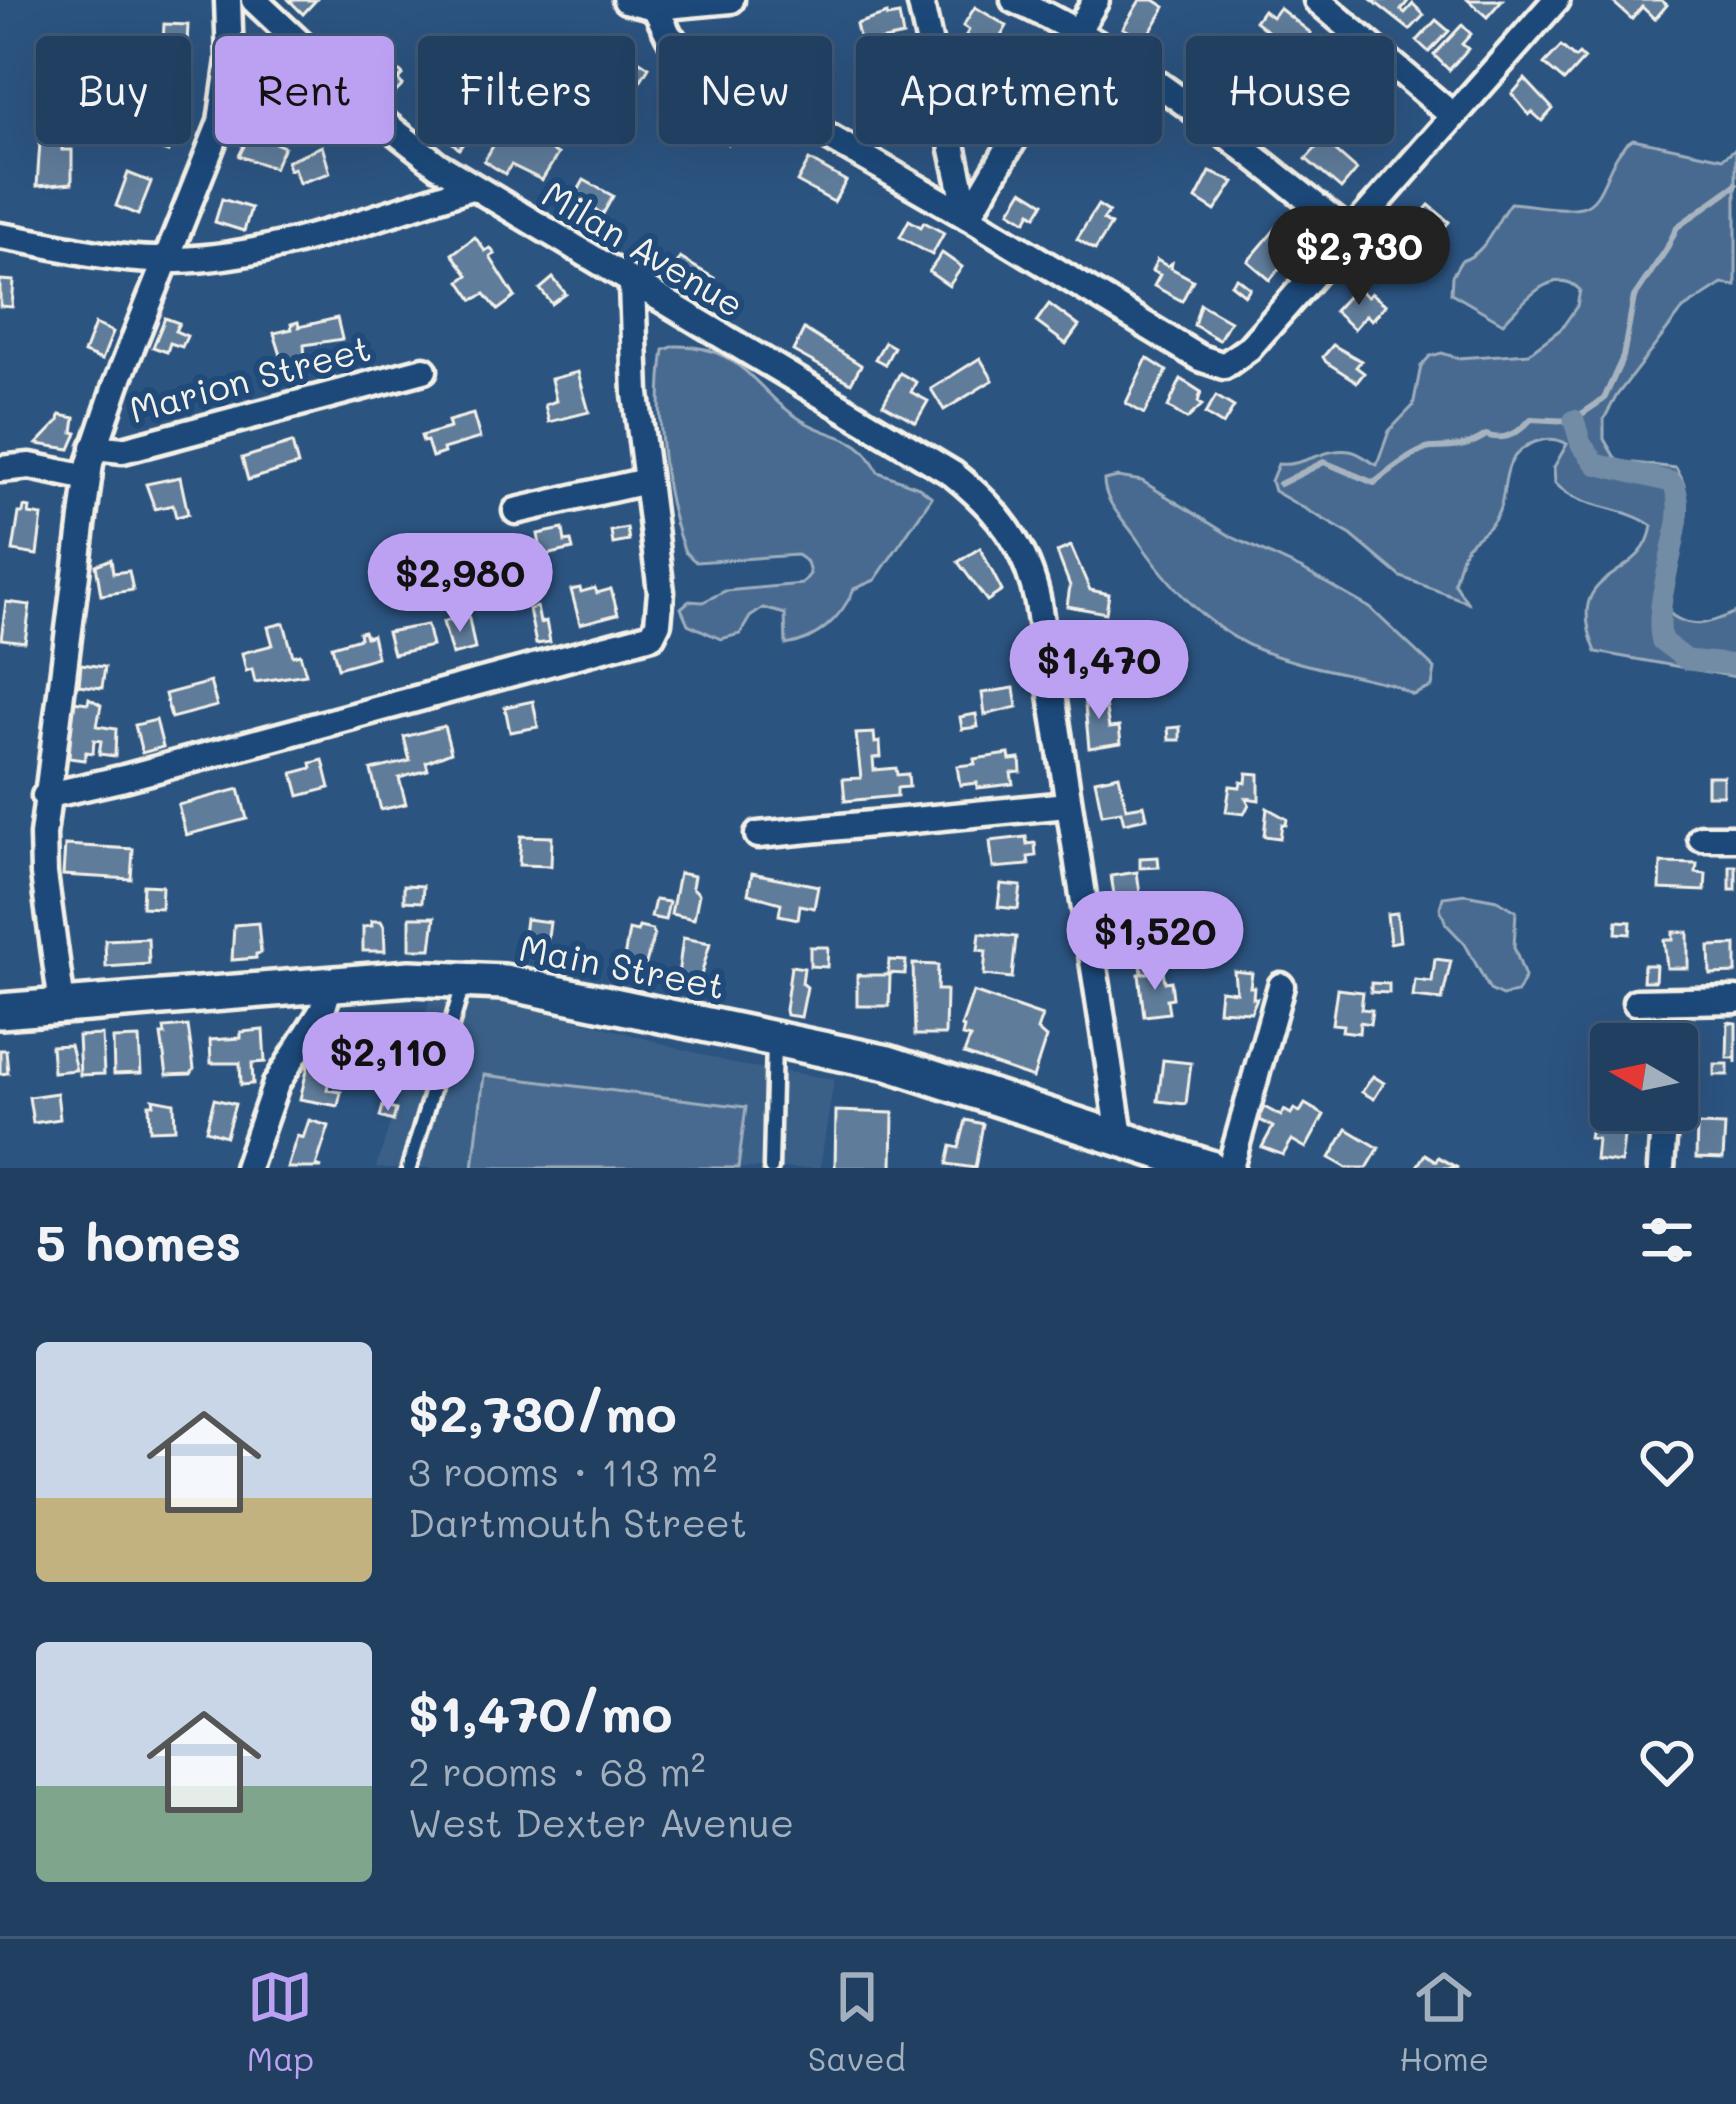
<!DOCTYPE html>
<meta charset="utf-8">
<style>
:root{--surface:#213f61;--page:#294667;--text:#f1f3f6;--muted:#a2afbd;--line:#3e5876;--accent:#bca0f2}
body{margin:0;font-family:Mali,sans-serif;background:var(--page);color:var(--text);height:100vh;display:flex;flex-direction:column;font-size:45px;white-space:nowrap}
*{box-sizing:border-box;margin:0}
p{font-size:39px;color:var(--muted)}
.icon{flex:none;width:66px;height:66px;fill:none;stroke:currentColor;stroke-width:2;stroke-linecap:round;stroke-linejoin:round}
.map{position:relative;height:1168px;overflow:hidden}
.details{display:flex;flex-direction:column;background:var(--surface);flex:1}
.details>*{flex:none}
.banner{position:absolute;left:36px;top:36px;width:1665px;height:108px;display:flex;gap:24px}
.needle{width:78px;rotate:279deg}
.tools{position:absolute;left:1590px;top:1023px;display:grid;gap:24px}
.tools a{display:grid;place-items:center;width:108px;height:108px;border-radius:12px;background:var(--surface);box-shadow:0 12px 48px #0002,0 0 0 3px var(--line);font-size:60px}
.price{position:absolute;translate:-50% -102px;padding:0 27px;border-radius:42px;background:var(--accent);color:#111;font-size:39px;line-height:78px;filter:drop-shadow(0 3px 6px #0008)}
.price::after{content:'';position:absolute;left:50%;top:72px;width:36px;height:27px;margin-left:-18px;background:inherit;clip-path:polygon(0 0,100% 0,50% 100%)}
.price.current{background:#222;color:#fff}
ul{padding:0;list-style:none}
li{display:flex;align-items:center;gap:36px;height:300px;padding:0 36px}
li span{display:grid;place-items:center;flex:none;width:336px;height:240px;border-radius:12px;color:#555}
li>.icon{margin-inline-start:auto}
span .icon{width:144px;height:144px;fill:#fffc;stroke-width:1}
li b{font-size:51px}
h2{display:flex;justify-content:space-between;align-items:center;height:144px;padding:0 36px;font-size:51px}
.pill{padding:0 42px;border-radius:12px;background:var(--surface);box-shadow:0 12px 48px #0002,0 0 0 3px var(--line);font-size:42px;line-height:108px}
.pill.current{background:var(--accent);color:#111}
.tabs{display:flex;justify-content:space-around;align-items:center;height:168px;border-top:3px solid var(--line);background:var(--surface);font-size:33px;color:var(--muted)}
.tabs a{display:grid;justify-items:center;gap:6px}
.tabs .current{color:var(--accent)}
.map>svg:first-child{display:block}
</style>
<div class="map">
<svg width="1736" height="1168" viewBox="0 0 1736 1168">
<rect width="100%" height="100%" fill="#2c5481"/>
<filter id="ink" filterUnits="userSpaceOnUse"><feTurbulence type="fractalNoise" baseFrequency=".00833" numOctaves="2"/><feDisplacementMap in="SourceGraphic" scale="24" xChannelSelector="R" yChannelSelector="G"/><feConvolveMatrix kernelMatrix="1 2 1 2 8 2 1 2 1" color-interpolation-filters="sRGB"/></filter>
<g filter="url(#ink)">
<path fill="#3b6088" d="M465,997L558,1014L739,1065L834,1079L820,1168H376L430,999Z"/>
<g fill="#496b90" stroke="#9eaebc" stroke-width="3">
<path d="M1633,139L1723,158L1736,148V286L1722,284L1683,309L1617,395L1604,419V439L1617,461L1676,468C1706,515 1667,561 1667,611C1689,632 1712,623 1736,612V677L1596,652C1560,563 1643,586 1652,526C1622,504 1582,511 1555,483L1554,467L1567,444C1548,433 1520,443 1510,464C1502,482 1506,501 1495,519C1488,531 1476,536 1467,546C1460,555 1458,571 1454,583L1467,602L1401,577L1351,535L1274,491L1271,481L1278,464C1304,467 1324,447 1350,451C1361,453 1368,461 1377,465L1389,431L1413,406L1421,366L1430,356L1442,353L1458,358L1529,353L1561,329L1577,306L1580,290C1553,263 1522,304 1503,323L1451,293L1452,276L1461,261C1488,253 1494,223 1510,203C1531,204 1560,211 1581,207C1607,202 1606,154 1633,139Z"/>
<path d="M675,346C744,344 755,393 803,421C836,441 859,432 878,472L919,487L932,497L875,580L854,589C841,618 818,640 786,645L785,614L763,608L750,617L740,634L721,639L688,624L681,608L689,601L703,602L725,591L802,584L810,574L807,562L797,555L696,562L685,552C662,495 655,410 664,350Z"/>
<path d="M1118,477L1142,481L1232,537L1303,570L1370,608L1435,669L1432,687L1413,695L1393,685C1349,673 1298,666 1257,649C1204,626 1167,582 1135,536C1123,519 1104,502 1104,480Z"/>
<path d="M1465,894L1497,900L1516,911L1514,947L1525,977L1517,993L1502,996L1490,990L1465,944L1446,924L1440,908L1443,897Z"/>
<path d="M484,1075L746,1107L738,1168H473Z"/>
</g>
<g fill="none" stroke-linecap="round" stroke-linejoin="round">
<path stroke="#a7b4c0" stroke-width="6" d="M1280,484L1324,462L1374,483C1387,473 1415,450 1431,448C1453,447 1467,448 1486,435C1505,442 1519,433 1531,419L1571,421L1604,399L1623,357L1634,297L1666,250L1677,227L1736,185"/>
<path stroke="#738ca6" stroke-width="21" d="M1574,420L1581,444L1596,464L1671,482C1695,509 1650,596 1662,641L1687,660L1736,665"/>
</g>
<g fill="#5e7b9a" stroke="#f4f1e8" stroke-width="3">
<path d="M289,0H316L303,14Z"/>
<path d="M1140,0H1154L1165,7L1145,41L1123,28Z"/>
<path d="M1372,0H1409L1401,10L1405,13L1413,4L1424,15L1410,30Z"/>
<path d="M1468,0H1502L1487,17Z"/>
<path d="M1615,0H1661L1667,5L1655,19L1642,7L1632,19L1613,2Z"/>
<path d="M975,7L1007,26L987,60L973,52L978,45L965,37L969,30L963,26Z"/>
<path d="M1279,8L1311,33L1295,53L1255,21L1263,10L1272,17Z"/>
<path d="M887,14V17L899,15L903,36L861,45L856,24Z"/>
<path d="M1436,20L1449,31L1429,52L1417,41Z"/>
<path d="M164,24L188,25L186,65L162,64Z"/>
<path d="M1462,25L1471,34L1462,44L1468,49L1449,70L1434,55Z"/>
<path d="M615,45L649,67L636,88L617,77L613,82L598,73L596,68Z"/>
<path d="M1561,46L1575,58L1579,54L1584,59L1564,81L1544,64Z"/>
<path d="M368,51L374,57L380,52L403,75L398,80L403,85L389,99L367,82L369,80L361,71L366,66L359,60Z"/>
<path d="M288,63L303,99L290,103L288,97L273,102L263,71Z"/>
<path d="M1085,71L1115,88L1103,108L1073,91Z"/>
<path d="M1525,79L1553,109L1542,121L1532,112L1529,115L1512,94Z"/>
<path d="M1256,80L1299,115L1291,124L1284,118L1277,127L1269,120L1265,124L1251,111L1253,109L1245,101L1257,88L1252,84Z"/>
<path d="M1368,81L1377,90L1381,87L1387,100L1377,115L1375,112L1364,123L1361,120L1355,127L1347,119L1353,113L1345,105Z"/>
<path d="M875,85L899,91L890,128L858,119L861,105L869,108Z"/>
<path d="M158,99L178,106L173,118L179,120L168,152L143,143Z"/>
<path d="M703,101L740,124L728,144L690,122Z"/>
<path d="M1063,104L1090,120L1087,126L1092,129L1086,140L1079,137L1076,143L1068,138L1071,133L1064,129L1056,132L1051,123Z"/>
<path d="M458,105L472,114L464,125L472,131L459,149L442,133L440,136L431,130L446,110L452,114Z"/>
<path d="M991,107L993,135L976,139L970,112Z"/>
<path d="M507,123L525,135L531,125L543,132L537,142L558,154L542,180L511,165L505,174L484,161Z"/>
<path d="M250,132L284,147L274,168L239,156L244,146L240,144Z"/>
<path d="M1323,140L1357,170L1341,189L1306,159Z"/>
<path d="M40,142H62V150H72V183L37,186Z"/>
<path d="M322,146L330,173L299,183L294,168L289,170L287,161Z"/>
<path d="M809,160L846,181L834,202L797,182Z"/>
<path d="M1210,172L1234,182L1215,211L1196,199Z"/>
<path d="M128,173L151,182L138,215L116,206Z"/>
<path d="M584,180L613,196L603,214L574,198Z"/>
<path d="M1023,190L1044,203L1036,216L1031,212L1026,221L1010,211Z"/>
<path d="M222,199L251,208L244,231L215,222Z"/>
<path d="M1098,205L1109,212L1103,220L1111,225L1095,250L1077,239Z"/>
<path d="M1429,205L1449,222L1424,250L1405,232Z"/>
<path d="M909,220L921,227L924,222L944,233L932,255L900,237Z"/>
<path d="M1283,220L1302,236L1289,250L1293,253L1270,280L1248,261Z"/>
<path d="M475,237L485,251L490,248L495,254L490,257L515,297L498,310L485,294L473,300L460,281L468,275L452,254Z"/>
<path d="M942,253L962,267L949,286L929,272Z"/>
<path d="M680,258L714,278L702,299L668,279Z"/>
<path d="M1157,260L1167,266L1172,263L1171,268L1193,280L1182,301L1154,286L1160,275L1152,271Z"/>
<path d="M553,278L566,294L552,304L540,289Z"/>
<path d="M1237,278L1250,288L1245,295L1231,284Z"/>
<path d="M0,280L14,281L12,307L0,306Z"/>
<path d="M1356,287L1367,297L1371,293L1386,305L1372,320L1366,315L1354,329L1334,311Z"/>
<path d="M1049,304L1079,326L1066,344L1036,322Z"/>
<path d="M1200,304L1230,321L1219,340L1194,325Z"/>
<path d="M165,318L179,323L175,331L187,336L182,347L170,343L167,352L153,347Z"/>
<path d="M337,318L342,339L304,345L305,360L284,365L274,333L292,329L291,324L298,322L299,327Z"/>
<path d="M95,324L113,332L102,360L84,353Z"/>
<path d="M804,329L861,365L851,383L793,351Z"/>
<path d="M885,342L894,347L885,364L875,359Z"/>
<path d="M1333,345L1361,361L1356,367L1364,373L1357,382L1326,362L1323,357Z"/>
<path d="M980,358L993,380L944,410L931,389Z"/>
<path d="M1147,358L1167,371L1144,414L1126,403Z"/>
<path d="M578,372L589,412L549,422L545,405L556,401L551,379Z"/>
<path d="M900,373L916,382L911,392L928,401L916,422L883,404Z"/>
<path d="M1181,379L1201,392L1198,402L1202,405L1187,419L1168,407Z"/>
<path d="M1216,396L1234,407L1223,425L1205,414Z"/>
<path d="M473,414L480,438L443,449L444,453L432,457L427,441L423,442L421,436L450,428L448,421Z"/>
<path d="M60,415L75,418L73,432L77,433L70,449L37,444L59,421Z"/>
<path d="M292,443L298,465L248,480L242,458Z"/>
<path d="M180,477L188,514L176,517L173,505L155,509L146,484Z"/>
<path d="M24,507L30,508L29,514L42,516L37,555L13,551L19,513H23Z"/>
<path d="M627,528L629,541L613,544L611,531Z"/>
<path d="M563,529L565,542L571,541L573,549L542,556L538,534Z"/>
<path d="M1071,546L1090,590L1109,594L1106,613L1067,606L1070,586L1057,552Z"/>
<path d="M488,547L500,592L480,597L468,552Z"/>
<path d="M980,548L1002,591L987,601L958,562Z"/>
<path d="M111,559L113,573L129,571L133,590L101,595L96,565Z"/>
<path d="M580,588L581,592L595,588L597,593L611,589L618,614L580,624L571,590Z"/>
<path d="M463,595L467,607L455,611L452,599Z"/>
<path d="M6,602L30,605L25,642L1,639Z"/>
<path d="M537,607L540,623L546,621L550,642L536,644L529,609Z"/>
<path d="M468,614L475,649L452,655L443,622Z"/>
<path d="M284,623L293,656L300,654L306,674L255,682L252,669L246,671L242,653L273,645L268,627Z"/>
<path d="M427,625L432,646L393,654L387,632Z"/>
<path d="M364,631L366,637L372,635L377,657L338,668L332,646L360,638L359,632Z"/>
<path d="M1097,632L1099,644L1095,645L1099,672L1078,676L1073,647L1088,644L1086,634Z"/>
<path d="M81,664L105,667L102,688L79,685Z"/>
<path d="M210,682L217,706L171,718L165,694Z"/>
<path d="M1014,688L1017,707L985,715L982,693Z"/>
<path d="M1103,692L1109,728L1119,727L1121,743L1089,748L1084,695Z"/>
<path d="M89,698L101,705L97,726L116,729L115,756L99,754L101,741L94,740L93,753L86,752L84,760L69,758L73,701L88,703Z"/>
<path d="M533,701L538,727L510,732L505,707Z"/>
<path d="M976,714L978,727L962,729L960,717Z"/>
<path d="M156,720L163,747L142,753L135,725Z"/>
<path d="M444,726L451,752L426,762L428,770L399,778L406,804L381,810L371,770L410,761L404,737Z"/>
<path d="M1180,727V740H1169L1168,728Z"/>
<path d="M874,733L875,743L880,742L881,757L873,758L874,770L896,768L897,775L908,774L909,787L897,788V796L845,801L843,779L861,778L856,734Z"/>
<path d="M1009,754L1010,760L1020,759L1021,772L1011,773L1013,784L977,788V783L960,785L957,766L975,764L974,759Z"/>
<path d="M323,760L330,788L299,796L293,773L312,768L311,763Z"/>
<path d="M1247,773L1259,774V800L1246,798L1249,804L1244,814L1226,812L1230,786L1240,787L1241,782L1246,783Z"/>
<path d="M1119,775L1126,808L1144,805L1147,818L1124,823L1121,811L1102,814L1095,780Z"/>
<rect x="1707" y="776" width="16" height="19"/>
<path d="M239,789L247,819L186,835L178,805Z"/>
<path d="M1267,808L1287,819L1286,825L1282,824L1280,838L1264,836Z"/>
<path d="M521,836L552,837L551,866L519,865Z"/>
<path d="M1026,837L1027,844L1035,843L1036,856L1028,857L1029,865L993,868L990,841Z"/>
<path d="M65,845L133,849L131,879L63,875Z"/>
<path d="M1158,857L1159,867L1140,868V858Z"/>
<path d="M1661,863L1697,864L1696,873L1706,874L1705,891L1660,889Z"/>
<rect x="1730" y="866" width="6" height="24"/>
<path d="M1137,872L1142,908L1117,912L1111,876Z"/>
<path d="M679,873L694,876L692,887L699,894L694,919L671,914Z"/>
<path d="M752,873L818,886L814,908L800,905L798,919L779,915L781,903L748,894Z"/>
<path d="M1001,884L1021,886L1018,909L998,907Z"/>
<path d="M143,885L162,886L161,908L142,907Z"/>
<path d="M404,885L423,886L422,902L404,901Z"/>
<path d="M655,900L669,902L665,920L651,917Z"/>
<path d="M1397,913L1400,941L1390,943L1387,914Z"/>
<path d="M410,917H435L431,949H410Z"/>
<path d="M526,919L550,922L545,960L529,957L530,952L522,951Z"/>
<path d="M371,921H381L384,926L385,951H363V927L372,926Z"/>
<path d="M1617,921L1631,922L1630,934L1616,933Z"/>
<path d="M258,923L261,953L256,954V958L232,960L234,925Z"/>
<path d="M639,927L652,930L654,935L643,974L628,971L630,965L623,964L629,930L637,932Z"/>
<path d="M1673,932H1688V968H1667L1664,940H1673Z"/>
<path d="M980,933L1016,937L1012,978L984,975L986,951L978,950Z"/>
<path d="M148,938L149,964L106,967L105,940Z"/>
<path d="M683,938L710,943L700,979L678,975Z"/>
<path d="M1736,945V973L1710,974L1709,946Z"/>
<path d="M810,947H828L827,967L810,966Z"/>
<path d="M1435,959L1451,961L1442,1000L1413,997L1415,980L1432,982Z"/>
<path d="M889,960L906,961L905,974L888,973Z"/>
<path d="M1159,961L1161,971L1142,974L1141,963Z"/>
<path d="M913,964L938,965L937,990H946L945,1035H915Z"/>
<path d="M1644,965H1656L1655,981H1643Z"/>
<path d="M791,966L804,968L802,983L807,987L801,1017L786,1015L785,1010Z"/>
<path d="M1163,971L1165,982L1171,981L1173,998L1167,999L1169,1013L1144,1016L1139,974Z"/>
<path d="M1234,971L1252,973L1250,987H1254L1253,998H1257L1251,1012L1218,1010L1220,990L1236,992Z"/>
<path d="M857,975H890L889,1006H857Z"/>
<path d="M1371,983L1389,984V993L1371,992Z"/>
<path d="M1337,989L1363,992L1361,1009L1372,1010L1370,1024L1360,1022L1359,1033L1342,1031L1343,1025L1332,1024Z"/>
<path d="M973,992L1042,1016L1037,1030L1046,1038L1033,1078L964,1054L970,1038L962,1036L964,1028L961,1027Z"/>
<path d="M1661,1017L1688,1019L1686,1047L1658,1044Z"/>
<path d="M391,1021L392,1051L359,1055L360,1022Z"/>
<path d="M1728,1022L1736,1023V1063V1058H1727Z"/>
<path d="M188,1026L194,1069L191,1074L167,1075L161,1035H165L164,1028Z"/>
<path d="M263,1030L265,1062L252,1063L253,1084L241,1085L240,1063H211L210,1040L241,1038V1032Z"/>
<path d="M102,1035L104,1074L80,1075L78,1036Z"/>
<path d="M139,1038L141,1073L114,1074L113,1039Z"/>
<path d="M70,1045L76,1070L53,1072L51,1046Z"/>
<path d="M0,1050H6L8,1073L0,1074Z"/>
<path d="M310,1058L332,1062L327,1090L341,1092L338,1106L300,1099Z"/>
<path d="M1163,1060L1191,1063L1186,1104L1158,1101Z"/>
<rect x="1714" y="1064" width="14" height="11"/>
<path d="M1373,1076L1384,1083L1374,1099L1362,1092Z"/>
<path d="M57,1093L60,1119L33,1123L29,1097Z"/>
<path d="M153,1099L174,1103L175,1129L150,1130L149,1104H154Z"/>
<path d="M214,1099L235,1104L226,1136L206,1130Z"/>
<path d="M1305,1104L1324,1115L1306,1148L1292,1140L1283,1155L1262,1147L1273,1127L1258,1119L1264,1107L1281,1116L1284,1110L1291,1114L1294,1109L1300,1112Z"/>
<path d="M383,1106L396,1110L393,1121L380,1117Z"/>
<path d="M836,1111L893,1113L892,1168H835Z"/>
<path d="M309,1120L329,1126L316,1166L322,1168H287L297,1136L303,1138Z"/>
<path d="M966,1120L983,1124L975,1168L947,1164L951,1146L959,1148Z"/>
<path d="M1600,1122L1625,1128L1621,1163L1595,1160L1597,1139L1589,1138L1591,1126L1599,1127Z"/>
<path d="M1697,1125L1725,1126L1723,1159L1696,1158Z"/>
<path d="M1347,1129L1379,1148L1367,1168H1347L1330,1158Z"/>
<path d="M1425,1154L1436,1161L1438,1157L1458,1168H1416Z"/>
</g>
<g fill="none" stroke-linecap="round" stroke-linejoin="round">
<defs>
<g id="lane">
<path d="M409,1168L463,985"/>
<path d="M771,1168L774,1040"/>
</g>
<g id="street">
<path d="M254,0L387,125L438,165L953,474C997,509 1027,546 1038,603L1120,1136"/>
<path d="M626,0L655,7L731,0"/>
<path d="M920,0L968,217"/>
<path d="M1014,0C1139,56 1242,149 1350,232"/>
<path d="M1317,0L1453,116"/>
<path d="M655,7L669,36L697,61L968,217L1200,358L1224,366L1249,348L1556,0"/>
<path d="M968,217L1096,0"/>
<path d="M0,236C51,244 104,259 156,260C263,263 370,218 471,187"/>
<path d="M94,447L123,450L424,370"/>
<path d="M0,469L30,466L88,478"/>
<path d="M516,511L646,481"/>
<path d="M45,796L124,778L652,635L658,623L661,592L636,394L632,285"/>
<path d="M758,835L1067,805"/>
<path d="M1701,838H1736"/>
<path d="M1636,1002L1736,1000"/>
<path d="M62,1005L44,874L43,835L90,463L117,383L221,122L230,60L228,0"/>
<path d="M247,1168L276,1084L322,1011L330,984"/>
<path d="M1230,1168L1281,986"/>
<path d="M1661,1168L1665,1110"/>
</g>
<path id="secondary" d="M0,1011L410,978L504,982L888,1063L1210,1168"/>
</defs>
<use href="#lane" stroke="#f4f1e8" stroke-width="21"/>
<use href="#street" stroke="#f4f1e8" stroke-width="33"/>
<use href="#secondary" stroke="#f4f1e8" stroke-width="42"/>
<use href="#lane" stroke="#1f4a7a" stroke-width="12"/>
<use href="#street" stroke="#1f4a7a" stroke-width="24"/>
<use href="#secondary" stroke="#1f4a7a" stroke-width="33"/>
</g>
</g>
<g text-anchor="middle" stroke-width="12" stroke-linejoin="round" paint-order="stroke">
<g font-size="36" fill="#f4f1e8" stroke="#1f4a7a">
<text transform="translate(643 249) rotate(31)" y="13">Milan Avenue</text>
<text transform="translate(250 379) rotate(-15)" y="13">Marion Street</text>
<text transform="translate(622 967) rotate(11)" y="13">Main Street</text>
</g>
</g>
</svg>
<div class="tools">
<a><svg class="needle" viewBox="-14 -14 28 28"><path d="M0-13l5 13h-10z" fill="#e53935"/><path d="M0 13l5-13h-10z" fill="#a2afbd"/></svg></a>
</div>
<b class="price current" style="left:1359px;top:308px">$2,730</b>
<b class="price" style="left:460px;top:635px">$2,980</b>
<b class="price" style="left:1099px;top:722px">$1,470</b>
<b class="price" style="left:1155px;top:993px">$1,520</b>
<b class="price" style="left:388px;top:1114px">$2,110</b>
<div class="banner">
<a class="pill">Buy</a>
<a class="pill current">Rent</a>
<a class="pill">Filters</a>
<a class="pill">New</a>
<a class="pill">Apartment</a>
<a class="pill">House</a>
</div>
</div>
<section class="details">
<h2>5 homes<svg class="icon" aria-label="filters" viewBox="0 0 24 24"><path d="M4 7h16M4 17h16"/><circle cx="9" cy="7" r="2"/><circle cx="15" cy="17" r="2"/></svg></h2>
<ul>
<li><span style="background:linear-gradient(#c9d6e8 65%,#c2b280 0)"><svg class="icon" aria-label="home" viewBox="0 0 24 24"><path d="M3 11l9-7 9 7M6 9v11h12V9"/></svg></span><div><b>$2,730/mo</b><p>3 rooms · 113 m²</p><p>Dartmouth Street</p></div><svg class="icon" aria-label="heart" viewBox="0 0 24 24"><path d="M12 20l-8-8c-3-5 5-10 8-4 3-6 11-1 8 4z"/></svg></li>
<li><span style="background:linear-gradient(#c9d6e8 60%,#7fa58c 0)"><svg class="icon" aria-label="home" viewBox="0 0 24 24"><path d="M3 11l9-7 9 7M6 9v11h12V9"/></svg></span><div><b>$1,470/mo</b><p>2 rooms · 68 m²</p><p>West Dexter Avenue</p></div><svg class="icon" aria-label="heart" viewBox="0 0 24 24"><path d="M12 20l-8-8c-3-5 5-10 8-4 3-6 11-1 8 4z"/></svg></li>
</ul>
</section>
<nav class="tabs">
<a class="current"><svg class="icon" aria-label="map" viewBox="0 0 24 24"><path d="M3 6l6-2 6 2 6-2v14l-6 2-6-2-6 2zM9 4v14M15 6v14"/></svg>Map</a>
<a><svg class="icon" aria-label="saved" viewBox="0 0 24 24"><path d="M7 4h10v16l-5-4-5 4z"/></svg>Saved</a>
<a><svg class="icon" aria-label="home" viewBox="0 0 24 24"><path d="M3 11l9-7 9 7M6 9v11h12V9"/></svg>Home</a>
</nav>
